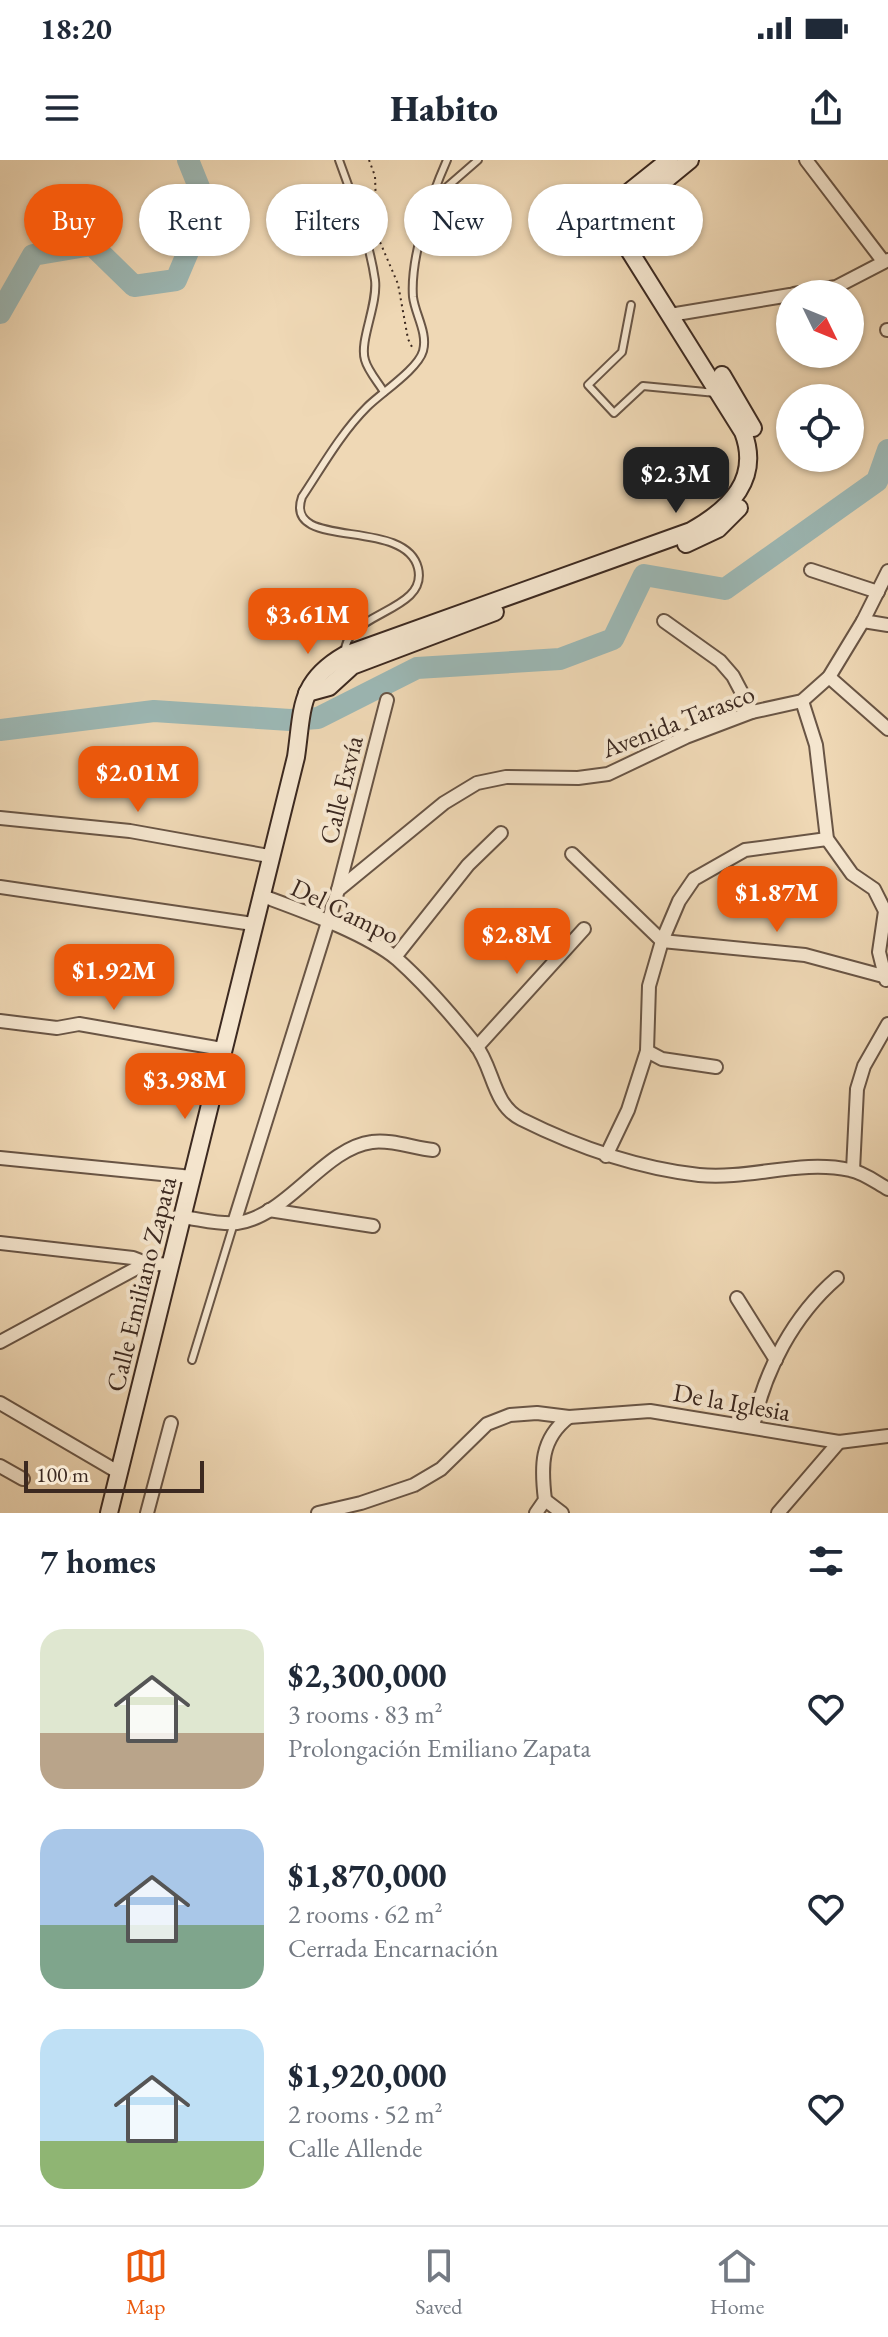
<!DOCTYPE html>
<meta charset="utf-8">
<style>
:root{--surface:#fff;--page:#f6f6f7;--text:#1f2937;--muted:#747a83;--line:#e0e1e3;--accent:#ea580c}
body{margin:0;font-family:"EB Garamond",serif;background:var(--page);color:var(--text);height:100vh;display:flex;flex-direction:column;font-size:30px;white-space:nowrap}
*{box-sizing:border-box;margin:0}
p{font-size:26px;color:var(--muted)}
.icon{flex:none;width:44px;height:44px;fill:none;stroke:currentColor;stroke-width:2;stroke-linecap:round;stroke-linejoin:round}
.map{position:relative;height:1353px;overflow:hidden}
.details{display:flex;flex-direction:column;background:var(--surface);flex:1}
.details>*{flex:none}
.guide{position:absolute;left:24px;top:24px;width:840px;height:72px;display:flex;gap:16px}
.needle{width:52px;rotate:133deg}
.tools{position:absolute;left:776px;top:120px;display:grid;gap:16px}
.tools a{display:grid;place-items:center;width:88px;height:88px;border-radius:50%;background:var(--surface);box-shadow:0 2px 6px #0004;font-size:40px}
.scale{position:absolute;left:24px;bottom:20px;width:180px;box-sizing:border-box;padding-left:8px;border:4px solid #3c2920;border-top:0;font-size:22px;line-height:28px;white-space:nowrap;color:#3c2920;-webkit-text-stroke:6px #f5e6cf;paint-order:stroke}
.price{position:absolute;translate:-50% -68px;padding:0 18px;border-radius:16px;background:var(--accent);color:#fff;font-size:26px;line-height:52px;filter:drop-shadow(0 2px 4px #0008)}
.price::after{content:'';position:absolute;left:50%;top:48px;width:24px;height:18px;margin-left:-12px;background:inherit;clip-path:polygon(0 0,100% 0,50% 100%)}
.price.current{background:#222;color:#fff}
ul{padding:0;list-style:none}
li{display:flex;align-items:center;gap:24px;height:200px;padding:0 40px}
li span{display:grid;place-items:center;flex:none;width:224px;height:160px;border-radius:24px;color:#555}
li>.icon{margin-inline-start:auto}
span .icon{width:96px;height:96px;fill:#fffc;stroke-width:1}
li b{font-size:34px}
h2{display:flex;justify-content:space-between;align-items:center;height:96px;padding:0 40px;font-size:34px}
.pill{padding:0 28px;border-radius:36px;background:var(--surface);box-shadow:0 2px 6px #0004;font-size:28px;line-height:72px}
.pill.current{background:var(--accent);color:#fff}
.status{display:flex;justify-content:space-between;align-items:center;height:56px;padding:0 40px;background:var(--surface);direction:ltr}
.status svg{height:22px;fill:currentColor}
header{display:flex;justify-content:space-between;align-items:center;height:104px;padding:0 40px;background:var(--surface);font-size:36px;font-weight:800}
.tabs{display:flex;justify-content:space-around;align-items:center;height:112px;border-top:2px solid var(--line);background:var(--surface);font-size:22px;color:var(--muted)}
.tabs a{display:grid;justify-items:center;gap:4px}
.tabs .current{color:var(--accent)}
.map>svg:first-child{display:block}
</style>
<div class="status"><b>18:20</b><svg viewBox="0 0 49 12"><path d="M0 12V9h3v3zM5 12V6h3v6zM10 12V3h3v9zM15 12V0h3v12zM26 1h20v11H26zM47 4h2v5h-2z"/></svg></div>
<header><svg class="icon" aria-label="menu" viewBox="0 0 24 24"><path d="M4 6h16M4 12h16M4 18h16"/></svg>Habito<svg class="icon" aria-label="share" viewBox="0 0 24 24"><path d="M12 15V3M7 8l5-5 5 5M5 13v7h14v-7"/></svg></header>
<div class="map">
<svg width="888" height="1353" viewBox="0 0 888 1353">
<rect width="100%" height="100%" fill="#efd8b5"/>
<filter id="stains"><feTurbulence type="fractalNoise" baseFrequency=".0025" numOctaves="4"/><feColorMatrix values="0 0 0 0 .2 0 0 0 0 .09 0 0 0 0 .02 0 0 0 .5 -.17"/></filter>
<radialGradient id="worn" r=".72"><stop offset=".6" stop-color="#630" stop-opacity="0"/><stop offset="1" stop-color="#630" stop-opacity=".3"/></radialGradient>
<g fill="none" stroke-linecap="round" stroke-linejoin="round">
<g stroke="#9cb8b5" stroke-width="22">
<path d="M0,153L33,95L92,85L134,126L176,120L207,47L188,0"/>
<path d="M0,570L154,551L290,560L318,558L417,508L560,499L613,479L644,415L725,429L877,321L888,290"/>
</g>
<defs>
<g id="service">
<path d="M339,0C353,39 369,79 375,120C378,145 359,181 365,200C368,211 378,222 384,232"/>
<path d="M432,40L478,0"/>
<path d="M631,145L622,192L588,225L614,253L643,226L716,233"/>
<path d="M345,495C341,452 429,453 418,408C405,356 283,392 302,337C322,307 341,273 367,247C381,233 418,209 423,191C428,173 415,154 413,137C410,97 431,36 447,0"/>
<path d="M192,1200L234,1063"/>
</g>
<g id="minor">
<path d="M806,0L883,101"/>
<path d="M794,134L836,127L888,100"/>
<path d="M670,155L790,135"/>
<path d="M887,170H888"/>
<path d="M811,410L878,432"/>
<path d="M664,461L720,501L733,516L752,552"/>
<path d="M863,461L888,465"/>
<path d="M829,517L888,569"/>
<path d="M802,541L816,585L827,679L852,714L874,729L885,751L879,792L886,820"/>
<path d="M0,658L130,671L269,696"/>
<path d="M572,694L662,781L805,795L883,816"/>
<path d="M0,727L253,764"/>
<path d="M338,730L387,540"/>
<path d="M260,735C300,750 364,772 397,799C425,824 451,854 475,884C494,908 492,944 521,959C577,987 637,1008 699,1015C750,1020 800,999 850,1010C863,1012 877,1023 888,1029"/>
<path d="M395,797L468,705L501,673"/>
<path d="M0,861L57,868L79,864L222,889"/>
<path d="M477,887L584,769"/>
<path d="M647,891L662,899L716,907"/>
<path d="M606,996L628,950L647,891L649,826L662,781L679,741L694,719L745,690L827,679"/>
<path d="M0,998L192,1017"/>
<path d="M853,1010L857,929L864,906L888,864"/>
<path d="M269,1050L373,1066"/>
<path d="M182,1057C199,1059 220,1065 237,1063C288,1056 324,988 372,982C390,979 414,988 433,990"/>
<path d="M234,1063L338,730L444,643L477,623L506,617L578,618L608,614L686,577L752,552L802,541L829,517L863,461L888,411"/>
<path d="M0,1083L133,1098L146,1103"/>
<path d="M737,1138L776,1200"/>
<path d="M0,1182L146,1103L170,1105"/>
<path d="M0,1243L118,1312"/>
<path d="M753,1267C764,1211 794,1155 837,1118"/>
<path d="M0,1306L23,1319"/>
<path d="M545,1340L562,1353"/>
<path d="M147,1353L171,1263"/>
<path d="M318,1353L361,1343L414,1325L441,1309L487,1264L510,1255L537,1253L569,1257L650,1251L839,1282L888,1276"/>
<path d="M536,1353L545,1340C541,1307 540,1279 569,1257"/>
<path d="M778,1353L839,1282"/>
</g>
<g id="secondary">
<path d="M629,72L623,57L629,50L690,0"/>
<path d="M722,215L753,268"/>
<path d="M686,384L718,369L739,348"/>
<path d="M307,533L329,527L352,506L495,452"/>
<path d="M109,1353L296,597C303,549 298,522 345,495L691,371C730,349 761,319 743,272L617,71L614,55L624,36L669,0"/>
</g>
</defs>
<use href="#service" stroke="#695545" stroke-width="10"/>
<use href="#minor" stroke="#695545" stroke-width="16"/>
<use href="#secondary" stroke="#3c2920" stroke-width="20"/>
<path stroke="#3c2920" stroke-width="2" stroke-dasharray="2 4" stroke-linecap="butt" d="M369,0L375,16L377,75L398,124L408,179L413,189"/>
<use href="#service" stroke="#f5e6cf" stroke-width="6"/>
<use href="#minor" stroke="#f5e6cf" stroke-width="12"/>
<use href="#secondary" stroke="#f5e6cf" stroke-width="16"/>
</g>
<g text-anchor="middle" stroke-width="8" stroke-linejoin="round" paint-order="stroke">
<g font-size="26" fill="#3c2920" stroke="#f5e6cf">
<text transform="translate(678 561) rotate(-21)" y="9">Avenida Tarasco</text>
<text transform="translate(341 630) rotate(-76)" y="9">Calle Exvía</text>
<text transform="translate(345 751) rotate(26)" y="9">Del Campo</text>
<text transform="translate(141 1124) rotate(-76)" y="9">Calle Emiliano Zapata</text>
<text transform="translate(732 1242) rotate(10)" y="9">De la Iglesia</text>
</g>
</g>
<rect width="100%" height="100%" filter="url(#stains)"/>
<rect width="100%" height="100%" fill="url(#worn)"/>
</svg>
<div class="tools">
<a><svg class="needle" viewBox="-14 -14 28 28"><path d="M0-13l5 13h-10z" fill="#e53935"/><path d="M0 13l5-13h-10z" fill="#747a83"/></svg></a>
<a><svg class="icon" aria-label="locate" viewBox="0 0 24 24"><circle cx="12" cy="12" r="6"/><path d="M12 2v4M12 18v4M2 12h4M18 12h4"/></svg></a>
</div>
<div class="scale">100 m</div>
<b class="price current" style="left:676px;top:355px">$2.3M</b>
<b class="price" style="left:308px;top:496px">$3.61M</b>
<b class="price" style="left:138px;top:654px">$2.01M</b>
<b class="price" style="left:777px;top:774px">$1.87M</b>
<b class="price" style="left:517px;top:816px">$2.8M</b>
<b class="price" style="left:114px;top:852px">$1.92M</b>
<b class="price" style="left:185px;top:961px">$3.98M</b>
<div class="guide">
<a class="pill current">Buy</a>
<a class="pill">Rent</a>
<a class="pill">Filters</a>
<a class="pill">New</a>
<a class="pill">Apartment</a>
</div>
</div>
<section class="details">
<h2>7 homes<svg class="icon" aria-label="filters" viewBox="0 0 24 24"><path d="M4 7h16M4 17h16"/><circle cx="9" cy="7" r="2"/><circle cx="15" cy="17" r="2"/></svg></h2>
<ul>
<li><span style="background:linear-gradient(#dfe7d0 65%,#b9a48a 0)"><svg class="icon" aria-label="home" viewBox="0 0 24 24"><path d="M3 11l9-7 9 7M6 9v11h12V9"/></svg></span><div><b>$2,300,000</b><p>3 rooms · 83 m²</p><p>Prolongación Emiliano Zapata</p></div><svg class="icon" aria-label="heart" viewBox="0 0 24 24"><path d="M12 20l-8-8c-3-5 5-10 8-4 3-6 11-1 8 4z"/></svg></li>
<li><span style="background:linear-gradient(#a9c7e8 60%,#7fa58c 0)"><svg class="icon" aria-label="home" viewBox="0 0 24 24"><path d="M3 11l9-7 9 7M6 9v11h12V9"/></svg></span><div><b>$1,870,000</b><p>2 rooms · 62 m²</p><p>Cerrada Encarnación</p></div><svg class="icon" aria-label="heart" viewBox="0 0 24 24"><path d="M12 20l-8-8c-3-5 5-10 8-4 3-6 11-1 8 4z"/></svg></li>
<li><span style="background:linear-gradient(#bfe0f5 70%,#8fb573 0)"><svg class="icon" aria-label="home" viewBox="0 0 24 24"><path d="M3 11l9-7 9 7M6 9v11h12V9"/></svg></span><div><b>$1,920,000</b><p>2 rooms · 52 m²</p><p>Calle Allende</p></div><svg class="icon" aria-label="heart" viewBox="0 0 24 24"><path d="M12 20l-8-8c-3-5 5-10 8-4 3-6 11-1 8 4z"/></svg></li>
</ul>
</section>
<nav class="tabs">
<a class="current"><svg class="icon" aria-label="map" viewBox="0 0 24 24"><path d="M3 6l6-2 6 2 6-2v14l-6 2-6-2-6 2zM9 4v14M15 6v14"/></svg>Map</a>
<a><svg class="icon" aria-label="saved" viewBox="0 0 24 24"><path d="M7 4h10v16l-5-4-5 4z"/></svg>Saved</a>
<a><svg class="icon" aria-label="home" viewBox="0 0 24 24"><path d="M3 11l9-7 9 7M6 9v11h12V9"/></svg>Home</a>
</nav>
